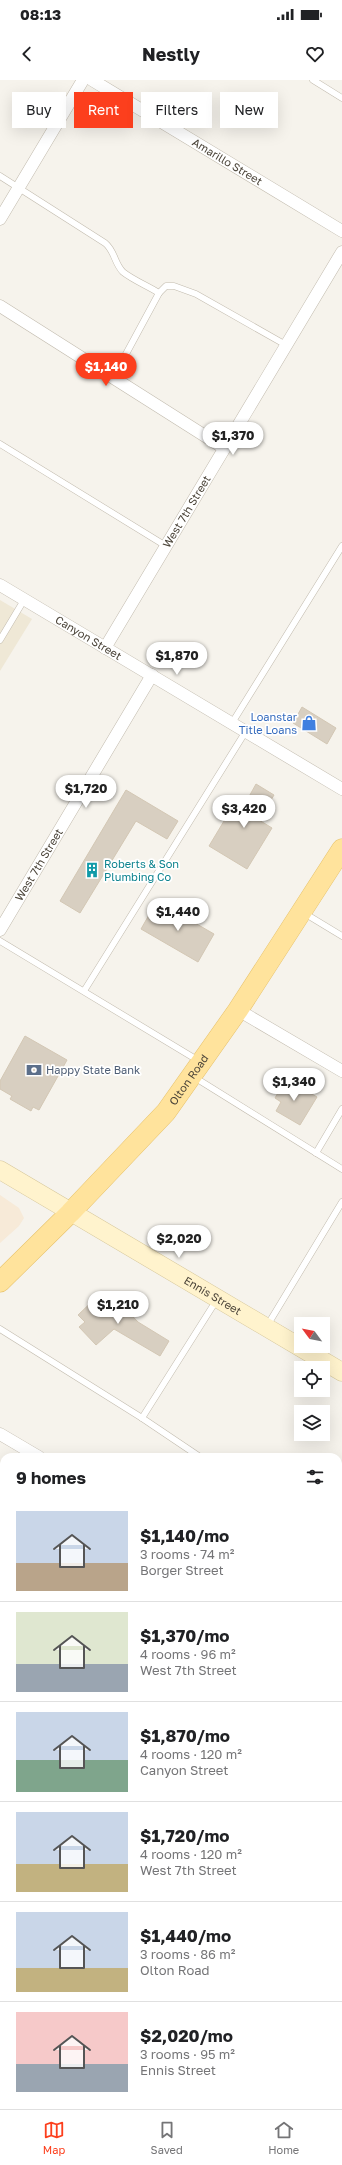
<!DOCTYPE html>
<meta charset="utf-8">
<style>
:root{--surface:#fff;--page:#f2f2f2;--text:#202124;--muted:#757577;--line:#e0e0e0;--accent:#fc3f1d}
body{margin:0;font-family:"Golos Text",sans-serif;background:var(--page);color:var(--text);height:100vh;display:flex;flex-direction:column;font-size:15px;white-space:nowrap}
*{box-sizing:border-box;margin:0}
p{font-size:13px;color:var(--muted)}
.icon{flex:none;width:22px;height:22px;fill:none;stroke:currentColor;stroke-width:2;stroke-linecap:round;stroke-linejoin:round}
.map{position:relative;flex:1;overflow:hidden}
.sheet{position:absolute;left:0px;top:1373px;width:342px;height:656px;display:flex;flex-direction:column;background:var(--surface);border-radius:12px 12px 0 0;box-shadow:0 4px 16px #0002}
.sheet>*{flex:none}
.banner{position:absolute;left:12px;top:12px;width:318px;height:36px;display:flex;gap:8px}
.needle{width:26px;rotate:302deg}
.controls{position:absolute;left:294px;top:1237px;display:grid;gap:8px}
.controls a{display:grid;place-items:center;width:36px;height:36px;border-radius:0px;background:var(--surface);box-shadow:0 4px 16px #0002;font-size:20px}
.price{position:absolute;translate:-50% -34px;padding:0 9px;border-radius:14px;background:#fff;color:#222;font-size:13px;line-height:26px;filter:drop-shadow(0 1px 2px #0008)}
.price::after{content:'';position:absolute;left:50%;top:24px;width:12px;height:9px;margin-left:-6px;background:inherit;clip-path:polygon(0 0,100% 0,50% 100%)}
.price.on{background:var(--accent);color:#fff}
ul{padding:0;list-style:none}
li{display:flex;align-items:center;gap:12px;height:100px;padding:0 16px}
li+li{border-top:1px solid var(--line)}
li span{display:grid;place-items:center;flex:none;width:112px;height:80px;border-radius:0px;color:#555}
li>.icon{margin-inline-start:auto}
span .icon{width:48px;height:48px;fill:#fffc;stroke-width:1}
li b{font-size:17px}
h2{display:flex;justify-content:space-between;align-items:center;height:48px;padding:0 16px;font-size:17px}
.tag{padding:0 14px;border-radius:0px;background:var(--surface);box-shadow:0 4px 16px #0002;font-size:14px;line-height:36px}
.tag.on{background:var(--accent);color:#fff}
.status{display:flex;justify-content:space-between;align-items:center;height:28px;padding:0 20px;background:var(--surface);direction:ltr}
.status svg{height:11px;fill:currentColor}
header{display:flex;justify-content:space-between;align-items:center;height:52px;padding:0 16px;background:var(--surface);font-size:18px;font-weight:700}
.menu{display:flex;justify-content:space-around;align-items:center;height:56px;border-top:1px solid var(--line);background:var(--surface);font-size:11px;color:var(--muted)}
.menu a{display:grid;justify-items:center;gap:2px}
.menu .on{color:var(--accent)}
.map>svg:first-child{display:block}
</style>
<div class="status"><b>08:13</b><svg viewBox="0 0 49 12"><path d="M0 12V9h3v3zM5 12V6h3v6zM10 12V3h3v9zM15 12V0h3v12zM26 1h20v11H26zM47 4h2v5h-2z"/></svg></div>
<header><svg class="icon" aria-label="back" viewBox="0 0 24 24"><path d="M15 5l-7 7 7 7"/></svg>Nestly<svg class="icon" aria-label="heart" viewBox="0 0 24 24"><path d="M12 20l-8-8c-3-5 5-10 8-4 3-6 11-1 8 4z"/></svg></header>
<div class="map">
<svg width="342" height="2029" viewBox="0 0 342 2029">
<rect width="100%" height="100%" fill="#f6f3ec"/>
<g fill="#f7ead8">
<path d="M0,1115L19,1128L24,1138L19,1146L0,1163Z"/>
<path d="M0,1510L4,1512V1594L0,1599Z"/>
</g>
<path fill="#efe8d6" d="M0,520L32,539L0,591Z"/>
<path fill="#d2eab5" d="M338,1820L342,1822V2029H0V1960L4,1957V2025H338Z"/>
<g fill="#d8cfc1" stroke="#d3c7b4">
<path d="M302,627L336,648L327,664L293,643Z"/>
<path d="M256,704L274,715L259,740L272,748L247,789L209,766L233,726L241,731Z"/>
<path d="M126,710L178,741L167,759L136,741L80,833L60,821Z"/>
<path d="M157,821L214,854L198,882L141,849Z"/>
<path d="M25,956L67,980L39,1030L33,1027L31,1031L10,1019L12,1016L0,1009V1001Z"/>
<path d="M286,999L317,1017L300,1045L276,1031L281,1022L275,1018Z"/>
<path d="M100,1214L106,1221L112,1215L138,1242L169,1261L160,1276L114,1249L96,1265L79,1247L85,1242L78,1235Z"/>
</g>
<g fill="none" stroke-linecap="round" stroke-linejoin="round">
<defs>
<g id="lane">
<path d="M313,0L342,18"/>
<path d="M0,96L105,163C115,171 114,183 123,192C133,200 148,206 159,213"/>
<path d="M113,298L159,213L166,206H174L196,214L286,265"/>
<path d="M0,364L166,466"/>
<path d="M0,560L24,520"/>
<path d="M232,643L342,466"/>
<path d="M304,833L342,856"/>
<path d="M0,861L199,981"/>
<path d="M84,911L246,651"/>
<path d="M194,997L342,1089"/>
<path d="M316,1073L342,1029"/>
<path d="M267,1246L342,1122"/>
<path d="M0,1249L142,1338L216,1221"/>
<path d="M142,1338L200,1377"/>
<path d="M338,1437L342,1440"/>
<path d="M0,1520L4,1523"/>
<path d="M0,1579L4,1574"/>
<path d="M0,1617L4,1612"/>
<path d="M338,1695L342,1698"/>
<path d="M0,1945L4,1942"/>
</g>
<g id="street">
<path id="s1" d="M92,0L342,151"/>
<path d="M0,139L83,0"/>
<path d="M0,226L224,368"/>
<path id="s2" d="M0,505L342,709"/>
<path id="s3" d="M105,568L342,172"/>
<path id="s4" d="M0,850L152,595"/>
<path d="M238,930L342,991"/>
<path d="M0,1354L39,1377"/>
<path d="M338,1576L342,1578"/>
<path d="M0,1790L4,1785"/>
<path d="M338,1820L342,1813"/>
<path d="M220,2029L221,2025"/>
</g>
<g id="secondary">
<path id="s5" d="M0,1090L342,1292"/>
</g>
<g id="primary">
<path id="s6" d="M0,1202L70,1133L166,1032L238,930L342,769"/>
</g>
</defs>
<use href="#lane" stroke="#c2bbae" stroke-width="7"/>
<use href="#street" stroke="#c2bbae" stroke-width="13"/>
<use href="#secondary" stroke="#d6c79b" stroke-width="19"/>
<use href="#primary" stroke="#e6c16a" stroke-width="21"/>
<use href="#lane" stroke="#fff" stroke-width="6"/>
<use href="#street" stroke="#fff" stroke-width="12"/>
<use href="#secondary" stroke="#fff3cd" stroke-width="18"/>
<use href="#primary" stroke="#ffe39c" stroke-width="20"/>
</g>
<defs>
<symbol id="shop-bare" viewBox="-9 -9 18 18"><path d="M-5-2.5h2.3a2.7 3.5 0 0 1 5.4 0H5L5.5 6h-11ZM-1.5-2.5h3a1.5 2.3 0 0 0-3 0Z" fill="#3f7fe0" stroke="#fff" stroke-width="2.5" paint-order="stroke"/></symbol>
<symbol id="building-bare" viewBox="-9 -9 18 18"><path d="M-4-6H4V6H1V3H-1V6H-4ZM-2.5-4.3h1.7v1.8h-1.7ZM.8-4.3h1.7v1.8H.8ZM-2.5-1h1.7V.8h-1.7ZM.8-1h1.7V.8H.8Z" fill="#0f9aa8" stroke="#fff" stroke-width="2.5" paint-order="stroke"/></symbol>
<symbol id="bank-bare" viewBox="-9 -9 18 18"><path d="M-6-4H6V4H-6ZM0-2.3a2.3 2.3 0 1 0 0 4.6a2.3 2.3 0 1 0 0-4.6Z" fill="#5c6f8a" stroke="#fff" stroke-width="2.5" paint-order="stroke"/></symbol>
</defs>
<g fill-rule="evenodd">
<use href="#shop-bare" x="298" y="632" width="22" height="22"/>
<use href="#building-bare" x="81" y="779" width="22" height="22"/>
<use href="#bank-bare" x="23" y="979" width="22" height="22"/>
</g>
<g text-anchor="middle" stroke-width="3.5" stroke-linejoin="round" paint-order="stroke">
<g font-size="11" fill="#4b4439" stroke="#fff">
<text dy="4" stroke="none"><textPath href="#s1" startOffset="158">Amarillo Street</textPath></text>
<text dy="4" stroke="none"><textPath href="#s3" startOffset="159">West 7th Street</textPath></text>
<text dy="4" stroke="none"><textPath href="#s2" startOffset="103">Canyon Street</textPath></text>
<text dy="4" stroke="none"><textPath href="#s4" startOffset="76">West 7th Street</textPath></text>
<text dy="4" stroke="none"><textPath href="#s6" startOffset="277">Olton Road</textPath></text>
<text dy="4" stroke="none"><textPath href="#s5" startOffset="247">Ennis Street</textPath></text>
</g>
<g font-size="11" fill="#366cbe" stroke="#fff" text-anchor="end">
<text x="297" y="641">Loanstar<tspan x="297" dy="13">Title Loans</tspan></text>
</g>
<g font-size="11" fill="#0d838f" stroke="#fff" text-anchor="start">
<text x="104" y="788">Roberts &amp; Son<tspan x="104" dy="13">Plumbing Co</tspan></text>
</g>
<g font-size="11" fill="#4e5e75" stroke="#fff" text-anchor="start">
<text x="46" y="994">Happy State Bank</text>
</g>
</g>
</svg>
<div class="controls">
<a><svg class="needle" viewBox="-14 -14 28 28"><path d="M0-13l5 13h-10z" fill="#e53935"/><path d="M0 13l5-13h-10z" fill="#757577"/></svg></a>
<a><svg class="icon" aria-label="locate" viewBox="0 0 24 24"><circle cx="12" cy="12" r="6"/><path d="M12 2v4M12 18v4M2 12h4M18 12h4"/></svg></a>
<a><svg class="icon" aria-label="layers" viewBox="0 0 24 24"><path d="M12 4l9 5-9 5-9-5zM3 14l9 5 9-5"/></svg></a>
</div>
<b class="price on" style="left:106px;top:307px">$1,140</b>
<b class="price" style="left:233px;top:376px">$1,370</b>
<b class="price" style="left:177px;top:596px">$1,870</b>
<b class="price" style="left:86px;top:729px">$1,720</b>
<b class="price" style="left:244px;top:749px">$3,420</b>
<b class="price" style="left:178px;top:852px">$1,440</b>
<b class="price" style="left:294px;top:1022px">$1,340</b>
<b class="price" style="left:179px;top:1179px">$2,020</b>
<b class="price" style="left:118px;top:1245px">$1,210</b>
<div class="banner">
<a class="tag">Buy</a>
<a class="tag on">Rent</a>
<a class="tag">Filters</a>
<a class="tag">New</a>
</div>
<section class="sheet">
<h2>9 homes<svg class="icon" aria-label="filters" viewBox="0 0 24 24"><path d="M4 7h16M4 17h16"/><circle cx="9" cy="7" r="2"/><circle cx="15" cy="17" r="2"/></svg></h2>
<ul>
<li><span style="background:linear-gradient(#c9d6e8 65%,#b9a48a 0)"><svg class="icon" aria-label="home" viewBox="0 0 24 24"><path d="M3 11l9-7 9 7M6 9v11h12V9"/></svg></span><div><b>$1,140/mo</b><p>3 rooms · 74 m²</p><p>Borger Street</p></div></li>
<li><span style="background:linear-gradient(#dfe7d0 65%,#9aa5b1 0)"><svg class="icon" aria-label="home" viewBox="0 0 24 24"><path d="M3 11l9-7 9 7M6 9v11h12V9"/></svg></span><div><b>$1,370/mo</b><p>4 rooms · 96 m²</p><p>West 7th Street</p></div></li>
<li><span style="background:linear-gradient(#c9d6e8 60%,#7fa58c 0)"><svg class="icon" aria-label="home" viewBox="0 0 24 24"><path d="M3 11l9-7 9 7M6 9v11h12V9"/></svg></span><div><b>$1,870/mo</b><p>4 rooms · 120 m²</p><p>Canyon Street</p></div></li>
<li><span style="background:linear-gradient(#c9d6e8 65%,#c2b280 0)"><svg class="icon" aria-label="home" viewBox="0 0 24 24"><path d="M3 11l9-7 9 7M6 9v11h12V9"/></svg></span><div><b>$1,720/mo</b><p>4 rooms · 120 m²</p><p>West 7th Street</p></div></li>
<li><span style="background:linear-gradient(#c9d6e8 70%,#c2b280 0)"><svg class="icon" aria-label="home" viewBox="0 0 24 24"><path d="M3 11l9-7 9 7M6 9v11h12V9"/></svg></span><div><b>$1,440/mo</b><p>3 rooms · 86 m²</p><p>Olton Road</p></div></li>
<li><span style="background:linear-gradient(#f6c9c9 65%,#9aa5b1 0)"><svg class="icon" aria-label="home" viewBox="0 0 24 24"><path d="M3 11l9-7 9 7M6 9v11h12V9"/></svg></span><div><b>$2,020/mo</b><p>3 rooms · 95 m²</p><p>Ennis Street</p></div></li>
</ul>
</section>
</div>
<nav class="menu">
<a class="on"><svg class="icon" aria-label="map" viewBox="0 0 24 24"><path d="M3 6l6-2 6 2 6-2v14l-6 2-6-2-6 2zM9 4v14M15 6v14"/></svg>Map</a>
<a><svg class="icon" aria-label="saved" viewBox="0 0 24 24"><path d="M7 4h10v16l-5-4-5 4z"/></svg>Saved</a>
<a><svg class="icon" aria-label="home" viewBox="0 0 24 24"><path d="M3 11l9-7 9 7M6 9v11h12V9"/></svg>Home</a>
</nav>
